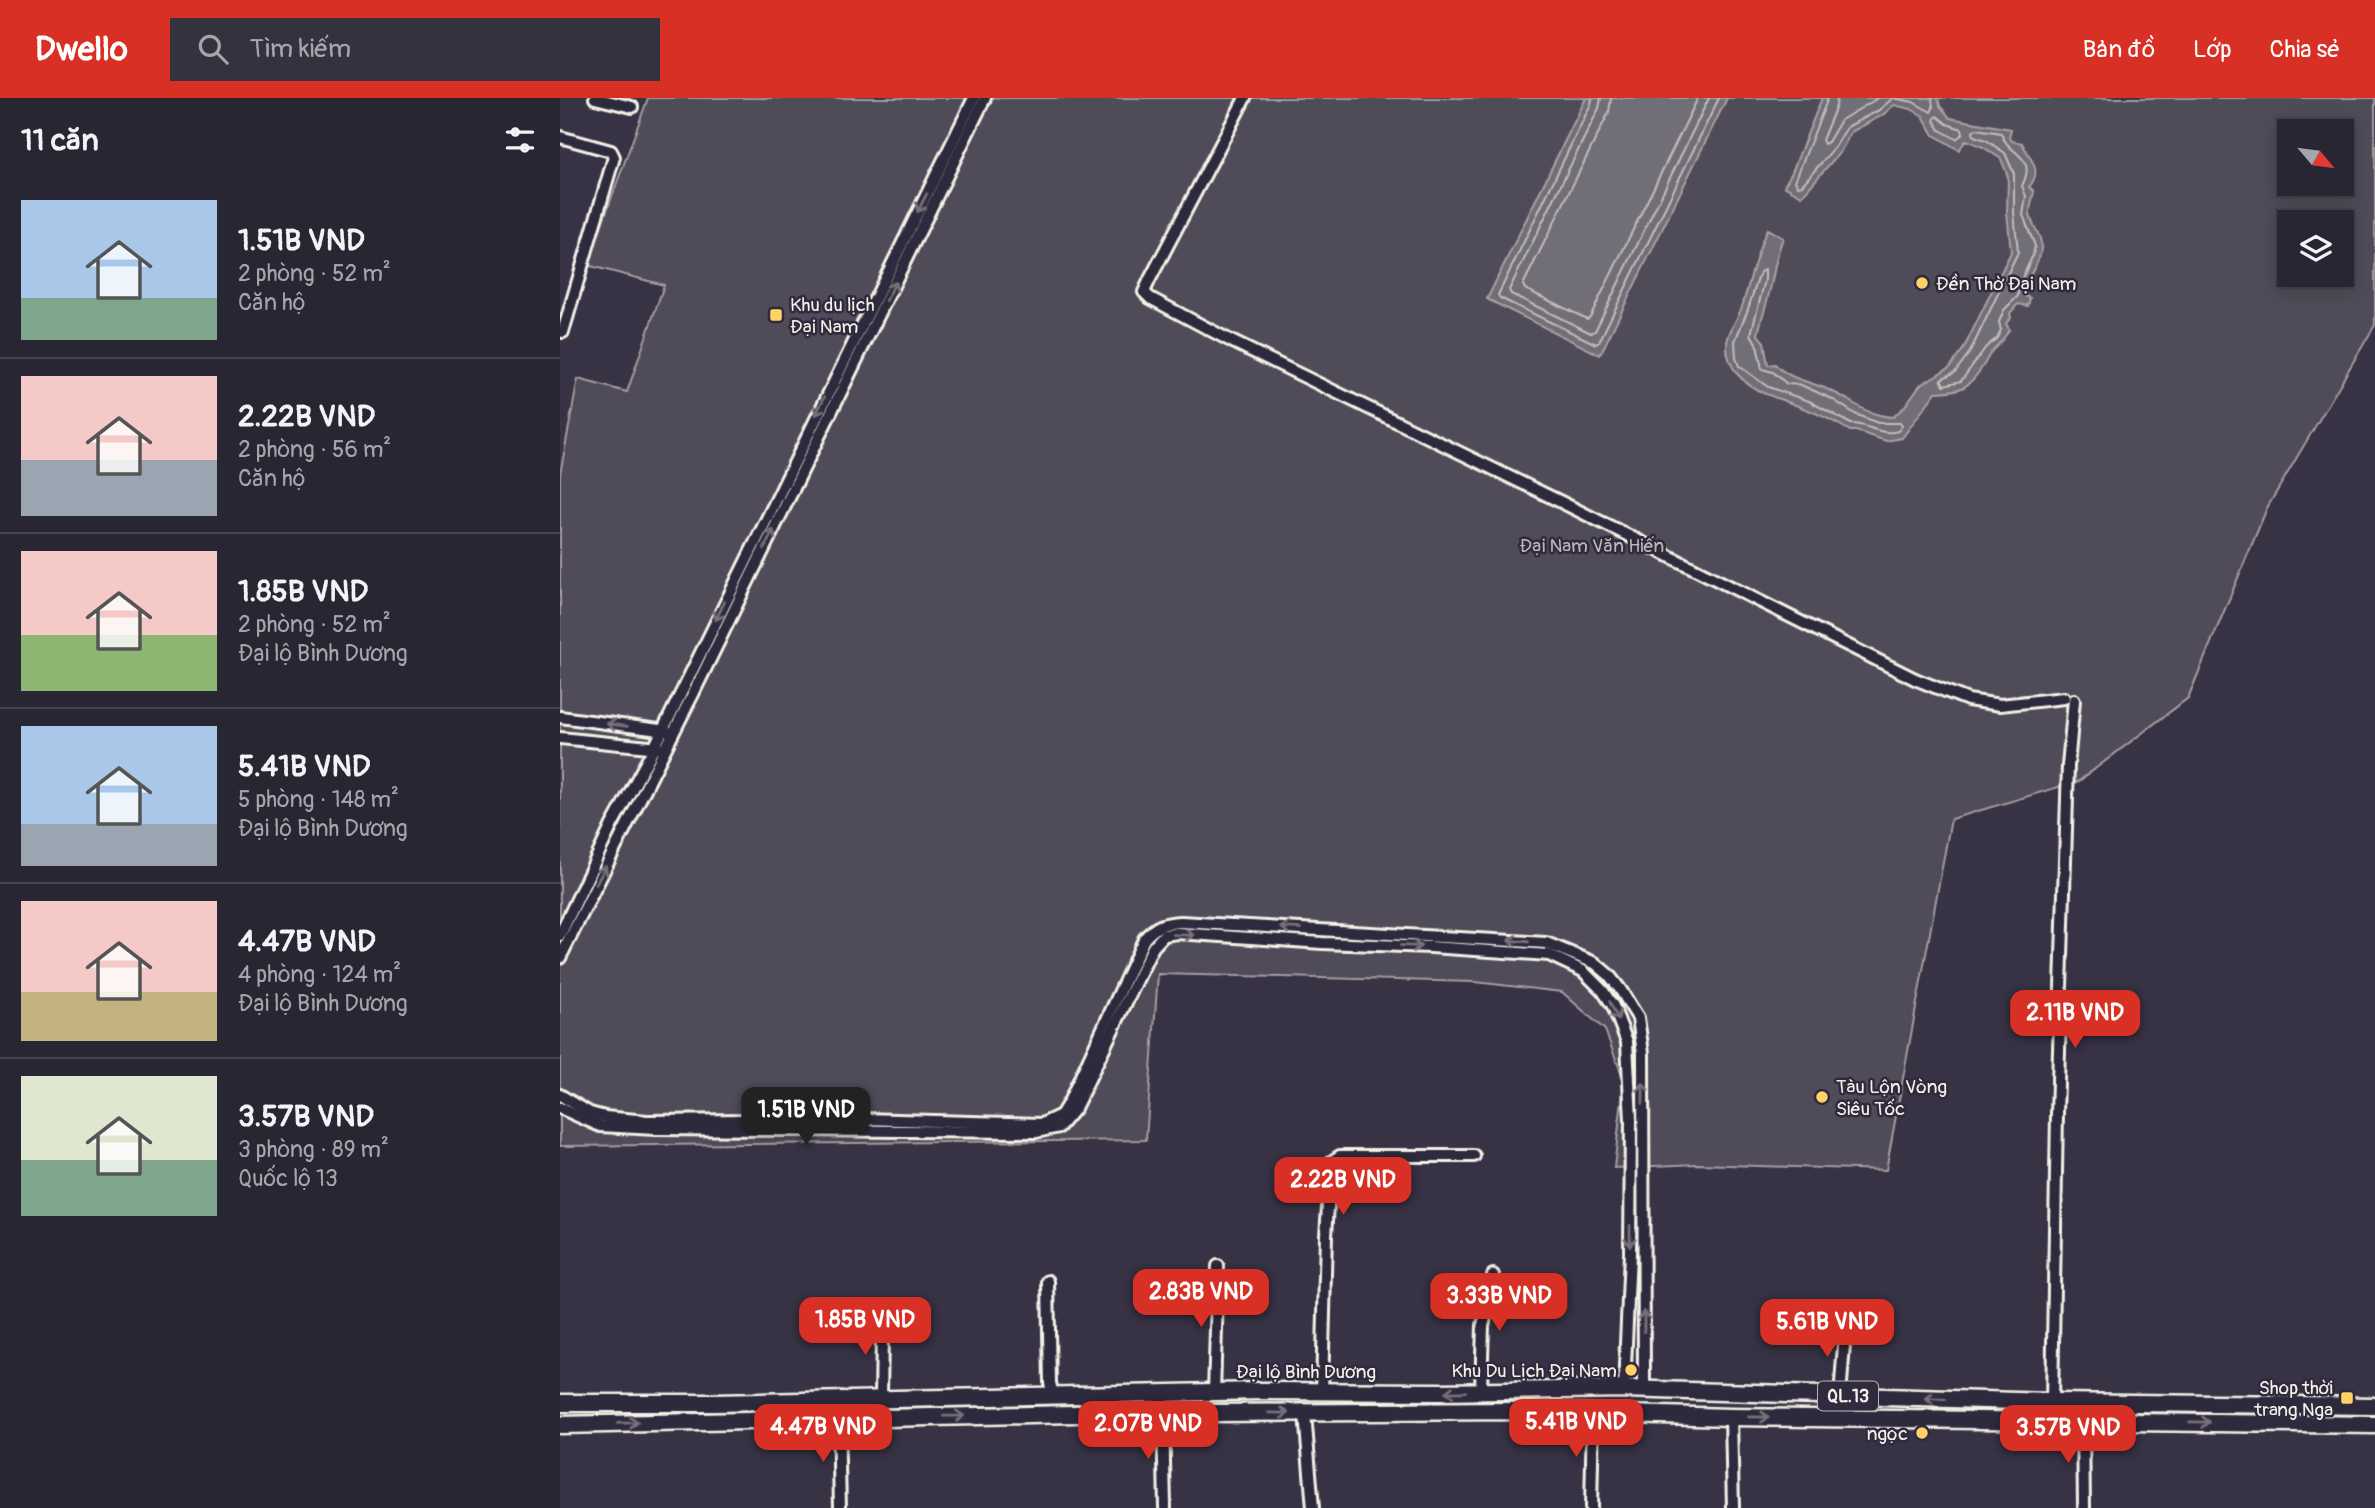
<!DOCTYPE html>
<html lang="vi">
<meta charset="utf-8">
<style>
:root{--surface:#292633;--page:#35323f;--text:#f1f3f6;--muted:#a5a5ac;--line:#45434e;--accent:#d93025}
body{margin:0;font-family:Pangolin,sans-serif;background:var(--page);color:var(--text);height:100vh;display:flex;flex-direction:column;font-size:26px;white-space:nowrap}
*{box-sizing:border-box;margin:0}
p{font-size:23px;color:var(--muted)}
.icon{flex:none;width:38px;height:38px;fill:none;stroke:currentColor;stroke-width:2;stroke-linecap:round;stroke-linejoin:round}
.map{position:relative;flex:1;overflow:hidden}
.panel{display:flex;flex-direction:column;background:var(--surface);width:560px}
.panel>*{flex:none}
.needle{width:46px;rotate:119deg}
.buttons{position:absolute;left:1717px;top:21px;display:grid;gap:14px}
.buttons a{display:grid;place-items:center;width:77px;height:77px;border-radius:0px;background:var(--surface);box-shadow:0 4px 18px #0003,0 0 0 2px var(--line);font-size:35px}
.price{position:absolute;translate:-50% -60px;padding:0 16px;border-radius:14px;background:var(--accent);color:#fff;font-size:23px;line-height:46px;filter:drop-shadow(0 2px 4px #0008)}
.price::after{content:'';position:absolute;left:50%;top:42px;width:21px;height:16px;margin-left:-10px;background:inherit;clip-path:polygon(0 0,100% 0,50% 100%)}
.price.selected{background:#222;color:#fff}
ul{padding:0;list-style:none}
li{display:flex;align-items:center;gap:21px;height:175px;padding:0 21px}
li+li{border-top:2px solid var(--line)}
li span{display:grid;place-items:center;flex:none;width:196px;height:140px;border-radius:0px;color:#555}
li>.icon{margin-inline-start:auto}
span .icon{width:84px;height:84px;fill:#fffc;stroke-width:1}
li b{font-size:30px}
h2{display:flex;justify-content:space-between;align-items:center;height:84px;padding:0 21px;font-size:30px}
header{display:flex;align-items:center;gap:42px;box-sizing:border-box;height:98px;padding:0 35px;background:var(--accent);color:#fff}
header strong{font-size:33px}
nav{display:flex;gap:38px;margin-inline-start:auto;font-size:24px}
.search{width:490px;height:63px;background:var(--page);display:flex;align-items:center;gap:18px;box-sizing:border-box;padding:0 24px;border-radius:0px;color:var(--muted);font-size:26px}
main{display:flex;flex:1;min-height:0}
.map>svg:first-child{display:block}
</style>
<header>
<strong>Dwello</strong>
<div class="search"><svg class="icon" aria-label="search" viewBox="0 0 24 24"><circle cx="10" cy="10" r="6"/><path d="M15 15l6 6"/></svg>Tìm kiếm</div>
<nav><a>Bản đồ</a><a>Lớp</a><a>Chia sẻ</a></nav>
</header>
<main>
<section class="panel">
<h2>11 căn<svg class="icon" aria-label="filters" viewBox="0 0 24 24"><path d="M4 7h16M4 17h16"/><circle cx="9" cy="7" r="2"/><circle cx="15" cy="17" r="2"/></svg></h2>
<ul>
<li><span style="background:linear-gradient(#a9c7e8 70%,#7fa58c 0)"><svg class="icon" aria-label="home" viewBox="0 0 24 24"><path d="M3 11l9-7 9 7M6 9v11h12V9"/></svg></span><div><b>1.51B VND</b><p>2 phòng · 52 m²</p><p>Căn hộ</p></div></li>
<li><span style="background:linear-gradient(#f6c9c9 60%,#9aa5b1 0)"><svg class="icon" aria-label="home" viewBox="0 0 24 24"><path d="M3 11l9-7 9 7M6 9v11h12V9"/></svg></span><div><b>2.22B VND</b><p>2 phòng · 56 m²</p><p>Căn hộ</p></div></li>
<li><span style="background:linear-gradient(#f6c9c9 60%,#8fb573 0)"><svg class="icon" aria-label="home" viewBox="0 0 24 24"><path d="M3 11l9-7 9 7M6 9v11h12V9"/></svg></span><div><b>1.85B VND</b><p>2 phòng · 52 m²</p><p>Đại lộ Bình Dương</p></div></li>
<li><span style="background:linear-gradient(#a9c7e8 70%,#9aa5b1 0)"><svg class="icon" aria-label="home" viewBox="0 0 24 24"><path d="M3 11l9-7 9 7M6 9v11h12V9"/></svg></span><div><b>5.41B VND</b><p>5 phòng · 148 m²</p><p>Đại lộ Bình Dương</p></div></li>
<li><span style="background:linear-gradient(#f6c9c9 65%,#c2b280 0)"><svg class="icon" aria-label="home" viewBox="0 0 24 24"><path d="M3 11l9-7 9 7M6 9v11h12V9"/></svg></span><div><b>4.47B VND</b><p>4 phòng · 124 m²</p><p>Đại lộ Bình Dương</p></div></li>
<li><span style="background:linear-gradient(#dfe7d0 60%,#7fa58c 0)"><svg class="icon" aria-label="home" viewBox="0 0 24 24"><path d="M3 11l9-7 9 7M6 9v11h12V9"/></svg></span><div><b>3.57B VND</b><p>3 phòng · 89 m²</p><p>Quốc lộ 13</p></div></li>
</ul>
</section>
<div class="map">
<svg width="1815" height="1410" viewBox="0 0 1815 1410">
<rect width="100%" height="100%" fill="#373244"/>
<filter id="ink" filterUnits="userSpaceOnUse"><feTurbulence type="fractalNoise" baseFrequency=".0143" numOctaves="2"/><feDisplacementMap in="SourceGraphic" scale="14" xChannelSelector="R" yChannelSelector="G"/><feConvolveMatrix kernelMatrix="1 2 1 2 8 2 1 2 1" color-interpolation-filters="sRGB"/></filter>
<g filter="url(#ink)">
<path fill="#504b59" stroke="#a29ea0" stroke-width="2" fill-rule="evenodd" d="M88,0H1815V227L1707,410L1628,600L1519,683L1391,721L1326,1072L1137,1066L1054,1070L1064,983L1045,932L1002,894L915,884L598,876L586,1042L0,1048V376L18,281L67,294L104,187L27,167ZM1729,33H1782V86H1729ZM1729,124H1782V177H1729Z"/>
<g fill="#726e77" stroke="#a6a2a4" stroke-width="2">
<path d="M1026,0H1167L1040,257L927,201Z"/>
<path d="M1262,0H1378L1380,8L1390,20L1451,31L1449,39L1452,43L1462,45C1469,60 1484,72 1469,89L1474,93C1473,100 1470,108 1470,115C1471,128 1483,137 1481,151C1479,168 1463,182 1465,198L1470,200L1468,208L1458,206L1450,215L1451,220L1446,225L1449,232C1443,243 1439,245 1431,254C1428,258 1426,264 1423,268C1408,291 1402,293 1376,294L1342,340L1326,343L1296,333H1290C1263,316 1235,307 1206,296C1184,287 1165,269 1167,244C1169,232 1178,220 1182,209C1190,183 1196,156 1207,131L1223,140C1215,159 1214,179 1208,199C1205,212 1200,224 1198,237L1204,244L1208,267L1215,266C1230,283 1253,283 1273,294C1297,305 1304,317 1333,319L1344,309L1360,287L1390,269L1404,250L1451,154L1447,114L1448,79L1441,61L1423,49L1406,42L1399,52L1374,37L1363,18L1351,11L1334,7L1323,17L1291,34L1281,53L1242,98L1224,88L1232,74Z"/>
</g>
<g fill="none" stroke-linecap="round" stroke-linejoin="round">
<g stroke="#c0bdbb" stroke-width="2">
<path d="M1032,0L1031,6L938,197L940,200L1036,246L1039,244L1159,0"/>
<path d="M1041,0L1039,10L949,192L951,196L1031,235L1035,233L1149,0"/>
<path d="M1051,0L1049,14L963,187L965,191L1027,221L1030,219L1138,0"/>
<path d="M1268,0L1235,83L1238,88L1242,87L1275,49L1287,29L1319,12L1333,0L1353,4L1371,14L1373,10L1372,0"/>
<path d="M1277,0L1276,8L1262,42L1264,46L1268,44L1281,22L1318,0"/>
<path d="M1377,18L1387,26L1402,31L1403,36L1396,41L1380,32L1374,22Z"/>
<path d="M1416,31L1441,35C1448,58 1478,56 1462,88L1466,98L1463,117L1475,148L1473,157L1458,189V198L1444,212L1439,224L1441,232L1437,240L1426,249L1401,283L1384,287L1381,281L1395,274L1410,254L1458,154L1454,114V76L1445,55L1426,42L1414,38L1413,34Z"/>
<path d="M1205,172V182L1191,236L1197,247L1202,271L1213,274L1227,286L1241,287L1272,301L1295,316L1318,325H1340L1342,328L1338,333C1319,338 1309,326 1291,326L1249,303L1208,289L1179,268L1176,260L1175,243L1188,211L1200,174Z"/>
</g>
<defs>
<g id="minor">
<path d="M35,0L72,9"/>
<path d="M685,0L590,181L584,194L590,200L671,243L1001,404L1355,581L1408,602L1440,607L1504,600"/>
<path d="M0,39L51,53L54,59L3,234"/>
<path d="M0,619L107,633"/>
<path d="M0,640L99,650"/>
<path d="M0,837L52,727L94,650L414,0"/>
<path d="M0,860L136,590L425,0"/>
<path d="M0,997L30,1015L45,1019L87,1023L302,1021L482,1026L501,1017L509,1004L584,841C596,827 604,825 621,824L986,845L1035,865L1049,877L1060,891L1078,920L1083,955L1084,1291"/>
<path d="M0,1010L40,1028L96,1031L476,1034L499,1029L515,1010L593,849L604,837L617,835L762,845L871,849L989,857L1023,873L1043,893L1053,908L1067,944L1068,965L1071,1022L1070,1155L1064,1291"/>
<path d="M488,1183L490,1285L493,1297"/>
<path d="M314,1214L322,1237L321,1300"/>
<path d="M921,1293L923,1227L930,1202L933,1177"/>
<path d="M654,1294L658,1168"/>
<path d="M762,1294L766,1137L771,1064L780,1058H914"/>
<path d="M1280,1298L1284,1247L1282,1222"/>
<path d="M1492,1304L1497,1016L1508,668L1514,602"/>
<path d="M603,1316L605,1410"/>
<path d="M745,1316L753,1410"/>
<path d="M1171,1319L1173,1410"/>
<path d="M278,1320L280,1410"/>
<path d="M1523,1323L1524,1410"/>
<path d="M1031,1410L1033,1314"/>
</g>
<g id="highway">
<path d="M0,1305H154L701,1293L879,1294L1064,1291L1492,1304L1815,1308"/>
<path d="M0,1327L515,1316L956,1313L1171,1319L1815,1327"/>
</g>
</defs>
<use href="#minor" stroke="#f4f1e8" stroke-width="16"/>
<use href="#highway" stroke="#f4f1e8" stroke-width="21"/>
<use href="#minor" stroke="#2f2a3d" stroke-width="10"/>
<use href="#highway" stroke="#2f2a3d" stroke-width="16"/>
</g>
<defs><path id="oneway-shaft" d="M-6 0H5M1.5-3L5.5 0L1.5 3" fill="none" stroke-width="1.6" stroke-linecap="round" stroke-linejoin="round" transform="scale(1.75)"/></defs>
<g stroke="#747079">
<use href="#oneway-shaft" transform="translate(362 105) rotate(117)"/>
<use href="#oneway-shaft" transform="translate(331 193) rotate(-64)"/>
<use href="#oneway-shaft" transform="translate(260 308) rotate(116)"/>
<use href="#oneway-shaft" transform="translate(209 441) rotate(-64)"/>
<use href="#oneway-shaft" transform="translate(160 513) rotate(116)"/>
<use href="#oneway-shaft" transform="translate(57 627) rotate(-172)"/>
<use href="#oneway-shaft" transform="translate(41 777) rotate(-62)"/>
<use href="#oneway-shaft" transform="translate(731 830) rotate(-177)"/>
<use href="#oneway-shaft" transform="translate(624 837) rotate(2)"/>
<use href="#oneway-shaft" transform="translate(958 843) rotate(-176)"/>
<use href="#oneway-shaft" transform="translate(851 848) rotate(2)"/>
<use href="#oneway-shaft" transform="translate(1054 913) rotate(65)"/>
<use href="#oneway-shaft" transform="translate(1083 995) rotate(-90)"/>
<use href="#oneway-shaft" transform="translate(1070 1138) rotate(90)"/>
<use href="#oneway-shaft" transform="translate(1084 1223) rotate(-90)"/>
<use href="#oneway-shaft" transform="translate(895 1294) rotate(178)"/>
<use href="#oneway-shaft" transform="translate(1375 1301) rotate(-178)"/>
<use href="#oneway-shaft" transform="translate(719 1315) rotate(1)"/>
<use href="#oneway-shaft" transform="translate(394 1318) rotate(-1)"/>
<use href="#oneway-shaft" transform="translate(1199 1319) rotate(1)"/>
<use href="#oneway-shaft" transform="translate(1640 1324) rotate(1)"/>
<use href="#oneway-shaft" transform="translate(68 1325) rotate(-2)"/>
</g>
</g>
<g fill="#ffd166" stroke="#2f2a3d" stroke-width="2.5">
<circle cx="1362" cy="185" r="7"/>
<rect x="209" y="210" width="14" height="14" rx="3.5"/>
<circle cx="1262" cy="999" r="7"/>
<circle cx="1071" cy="1272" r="7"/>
<rect x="1780" y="1293" width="14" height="14" rx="3.5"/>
<circle cx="1362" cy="1335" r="7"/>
</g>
<g text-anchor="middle" stroke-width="5" stroke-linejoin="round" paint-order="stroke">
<rect fill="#2f2a3d" stroke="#b9b5b5" stroke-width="2" x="1258" y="1283.5" width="60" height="29" rx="5"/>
<g font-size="18" font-weight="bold" fill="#f4f1e8">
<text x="1288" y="1304">QL.13</text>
</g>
<g font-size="19" fill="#f4f1e8" stroke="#2f2a3d" text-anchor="start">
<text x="1376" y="192">Đền Thờ Đại Nam</text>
<text x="230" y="213">Khu du lịch<tspan x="230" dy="22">Đại Nam</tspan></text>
<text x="1276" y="995">Tàu Lộn Vòng<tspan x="1276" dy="22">Siêu Tốc</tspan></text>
<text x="1057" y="1279" text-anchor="end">Khu Du Lịch Đại Nam</text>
<text x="1773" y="1296" text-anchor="end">Shop thời<tspan x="1773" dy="22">trang Nga</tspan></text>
<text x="1348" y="1342" text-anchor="end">ngọc</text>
</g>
<g font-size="19" fill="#bbb7b6" stroke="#2f2a3d">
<text x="1032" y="454">Đại Nam Văn Hiến</text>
</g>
<g font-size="19" fill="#f4f1e8" stroke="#2f2a3d">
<text x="746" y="1280">Đại lộ Bình Dương</text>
</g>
</g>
</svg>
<div class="buttons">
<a><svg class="needle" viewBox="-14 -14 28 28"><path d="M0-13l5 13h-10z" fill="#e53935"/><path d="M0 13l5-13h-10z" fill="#a5a5ac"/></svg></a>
<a><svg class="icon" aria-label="layers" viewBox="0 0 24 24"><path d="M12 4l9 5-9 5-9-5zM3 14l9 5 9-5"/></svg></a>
</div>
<b class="price" style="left:1515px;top:952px">2.11B VND</b>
<b class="price selected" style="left:246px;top:1049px">1.51B VND</b>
<b class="price" style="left:783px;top:1119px">2.22B VND</b>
<b class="price" style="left:641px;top:1231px">2.83B VND</b>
<b class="price" style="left:939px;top:1235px">3.33B VND</b>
<b class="price" style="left:305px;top:1259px">1.85B VND</b>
<b class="price" style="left:1267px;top:1261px">5.61B VND</b>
<b class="price" style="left:1016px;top:1361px">5.41B VND</b>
<b class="price" style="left:588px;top:1363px">2.07B VND</b>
<b class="price" style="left:263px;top:1366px">4.47B VND</b>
<b class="price" style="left:1508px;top:1367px">3.57B VND</b>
</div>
</main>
